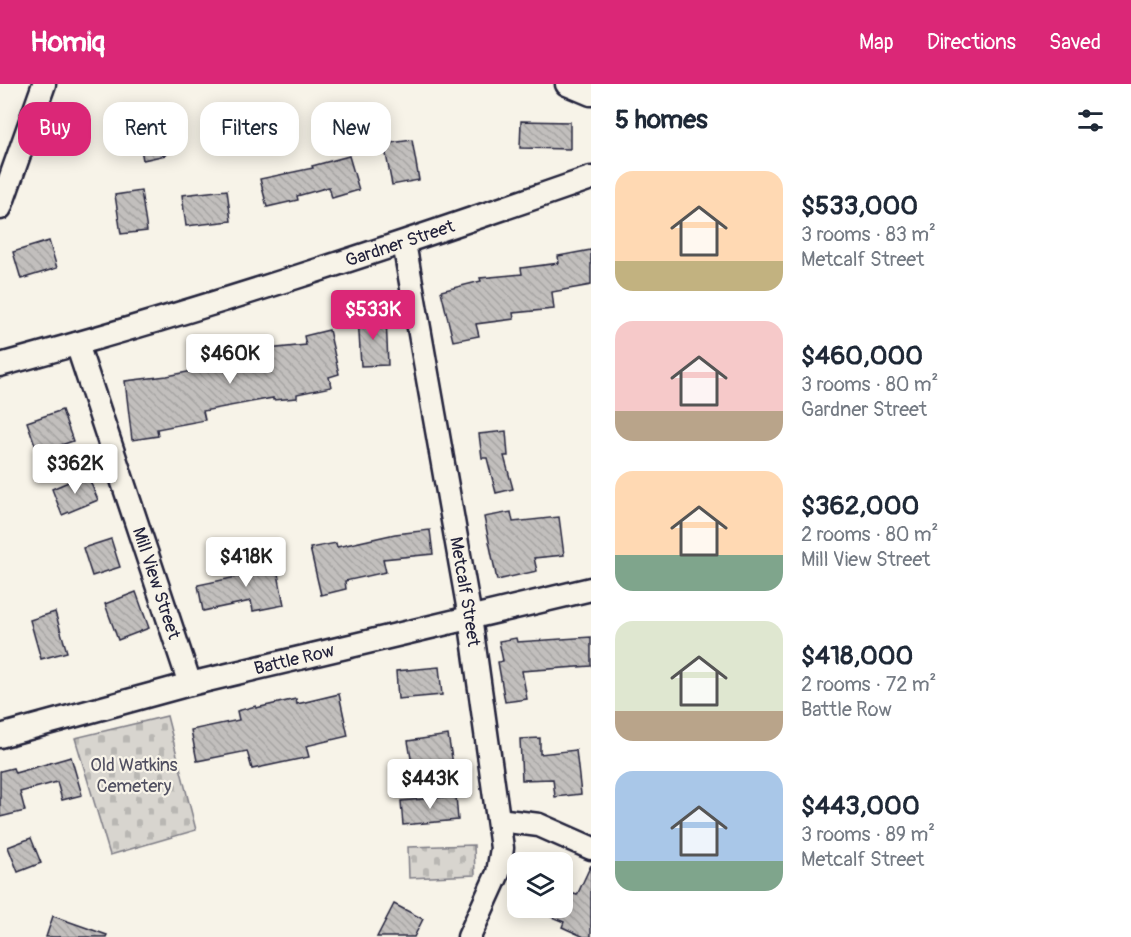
<!DOCTYPE html>
<meta charset="utf-8">
<style>
:root{--surface:#fff;--page:#f2f2f3;--text:#1f2937;--muted:#747a83;--accent:#db2777}
body{margin:0;font-family:Pangolin,sans-serif;background:var(--page);color:var(--text);height:100vh;display:flex;flex-direction:column;font-size:22px;white-space:nowrap}
*{box-sizing:border-box;margin:0}
p{font-size:20px;color:var(--muted)}
.icon{flex:none;width:33px;height:33px;fill:none;stroke:currentColor;stroke-width:2;stroke-linecap:round;stroke-linejoin:round}
.map{position:relative;flex:1;overflow:hidden}
.drawer{display:flex;flex-direction:column;background:var(--surface);width:540px}
.drawer>*{flex:none}
.banner{position:absolute;left:18px;top:18px;width:483px;height:54px;display:flex;gap:12px}
.controls{position:absolute;left:507px;top:768px;display:grid;gap:12px}
.controls a{display:grid;place-items:center;width:66px;height:66px;border-radius:12px;background:var(--surface);box-shadow:0 3px 15px #0003;font-size:30px}
.price{position:absolute;translate:-50% -51px;padding:0 14px;border-radius:6px;background:#fff;color:#222;font-size:20px;line-height:39px;filter:drop-shadow(0 2px 3px #0008)}
.price::after{content:'';position:absolute;left:50%;top:36px;width:18px;height:14px;margin-left:-9px;background:inherit;clip-path:polygon(0 0,100% 0,50% 100%)}
.price.current{background:var(--accent);color:#fff}
ul{padding:0;list-style:none}
li{display:flex;align-items:center;gap:18px;height:150px;padding:0 24px}
li span{display:grid;place-items:center;flex:none;width:168px;height:120px;border-radius:18px;color:#555}
li>.icon{margin-inline-start:auto}
span .icon{width:72px;height:72px;fill:#fffc;stroke-width:1}
li b{font-size:26px}
h2{display:flex;justify-content:space-between;align-items:center;height:72px;padding:0 24px;font-size:26px}
.pill{padding:0 21px;border-radius:18px;background:var(--surface);box-shadow:0 3px 15px #0003;font-size:21px;line-height:54px}
.pill.current{background:var(--accent);color:#fff}
header{display:flex;align-items:center;gap:36px;box-sizing:border-box;height:84px;padding:0 30px;background:var(--accent);color:#fff}
header strong{font-size:28px}
nav{display:flex;gap:33px;margin-inline-start:auto;font-size:21px}
main{display:flex;flex:1;min-height:0}
.map>svg:first-child{display:block}
</style>
<header>
<strong>Homiq</strong>
<nav><a>Map</a><a>Directions</a><a>Saved</a></nav>
</header>
<main>
<div class="map">
<svg width="591" height="853" viewBox="0 0 591 853">
<defs>
<pattern id="cemetery-stones" width="16" height="16" patternUnits="userSpaceOnUse" patternTransform="scale(1.5)"><rect width="16" height="16" fill="#d8d5cf"/><path d="M2 7V4a2 2 0 0 1 4 0v3zM10 15v-3a2 2 0 0 1 4 0v3z" fill="#b9b7b3"/></pattern>
<pattern id="building-back-hatch" width="6" height="6" patternUnits="userSpaceOnUse" patternTransform="scale(1.5)"><rect width="6" height="6" fill="#c2bfbd"/><path d="M-1 5l2 2M0 0l6 6M5-1l2 2" fill="none" stroke="#a6a4a3"/></pattern>
</defs>
<rect width="100%" height="100%" fill="#f7f3e8"/>
<filter id="ink" filterUnits="userSpaceOnUse"><feTurbulence type="fractalNoise" baseFrequency=".0167" numOctaves="2"/><feDisplacementMap in="SourceGraphic" scale="12" xChannelSelector="R" yChannelSelector="G"/><feConvolveMatrix kernelMatrix="1 2 1 2 8 2 1 2 1" color-interpolation-filters="sRGB"/></filter>
<g filter="url(#ink)">
<g fill="url(#cemetery-stones)" stroke="#7d7c85" stroke-width="1.5">
<path d="M167,632L196,746L110,771L75,654Z"/>
<path d="M474,761L475,791L409,794L408,763Z"/>
</g>
<g fill="url(#building-back-hatch)" stroke="#22223b" stroke-width="1.5">
<path d="M521,37L570,38V65L520,64Z"/>
<path d="M160,45L166,71L143,76L138,50Z"/>
<path d="M412,56L419,96L392,101L384,60Z"/>
<path d="M349,72L359,106L332,114L329,103L297,112L298,116L267,123L260,95L313,84L312,82Z"/>
<path d="M227,106L231,137L186,142L182,111Z"/>
<path d="M141,107L147,147L121,150L115,111Z"/>
<path d="M49,157L57,184L21,195L13,168Z"/>
<path d="M591,166V201L552,208L554,225L513,229L514,235L476,240L479,252L453,257L441,207L481,197L480,194L522,190L521,184L559,179L558,172Z"/>
<path d="M386,232L388,281L361,282L358,233Z"/>
<path d="M329,246L339,290L329,293L331,303L297,310V314L273,316V314L203,327L205,336L157,345L158,352L132,356L125,297L167,292L259,274L258,266L306,261L304,252Z"/>
<path d="M62,326L73,357L38,369L27,338Z"/>
<path d="M506,347L508,372H504L513,405L496,409L487,374H482L479,350Z"/>
<path d="M87,390L98,416L62,431L52,405Z"/>
<path d="M511,428L513,438L559,433L564,471L534,474L537,487L497,496L484,433Z"/>
<path d="M430,446L433,470L383,475L386,488L345,497L346,505L321,511L310,464L336,459L337,463L395,450Z"/>
<path d="M111,455L120,483L92,492L83,464Z"/>
<path d="M275,474L284,521L253,527L251,517L203,527L198,501L246,491L244,480Z"/>
<path d="M136,508L149,544L118,556L105,520Z"/>
<path d="M55,528L67,568L41,575L30,536Z"/>
<path d="M591,553V582L522,587L527,615L505,618L498,578L503,577L499,557L516,554L517,558Z"/>
<path d="M439,583L442,611L398,615L396,587Z"/>
<path d="M339,610L348,652L306,662L309,673L252,685L247,667L197,677L191,646L239,636L237,627L256,622V624L296,615L297,620Z"/>
<path d="M448,651L453,680L413,686L408,657Z"/>
<path d="M540,654V670L576,666L581,710L555,713L553,695L522,696L520,655Z"/>
<path d="M71,673L82,711L62,716L57,698L20,708L25,727L0,733V687L13,684L15,689Z"/>
<path d="M456,712L458,736L403,741L401,717Z"/>
<path d="M31,754L41,779L18,788L8,763Z"/>
<path d="M591,781V853H584L562,843L564,838L530,824H562V806L577,811Z"/>
<path d="M394,820L423,835L414,853H377Z"/>
<path d="M53,832L107,851L106,853H46Z"/>
</g>
<g fill="none" stroke-linecap="round" stroke-linejoin="round">
<defs>
<g id="street">
<path d="M567,0L591,10"/>
<path d="M0,124L44,0"/>
<path id="s1" d="M404,159L470,533L502,764L498,789L469,853"/>
<path id="s2" d="M77,260L190,600"/>
<path id="s3" d="M0,281C200,227 396,162 591,94"/>
<path id="s4" d="M0,652L190,600L591,505"/>
<path d="M499,736L539,741L591,764"/>
</g>
</defs>
<use href="#street" stroke="#22223b" stroke-width="27"/>
<use href="#street" stroke="#f7f3e8" stroke-width="22"/>
</g>
</g>
<g text-anchor="middle" stroke-width="4.5" stroke-linejoin="round" paint-order="stroke">
<g font-size="18" fill="#22223b" stroke="#f7f3e8">
<text dy="6" stroke="none"><textPath href="#s3" startOffset="418">Gardner Street</textPath></text>
<text dy="6" stroke="none"><textPath href="#s2" startOffset="252">Mill View Street</textPath></text>
<text dy="6" stroke="none"><textPath href="#s1" startOffset="354">Metcalf Street</textPath></text>
<text dy="6" stroke="none"><textPath href="#s4" startOffset="304">Battle Row</textPath></text>
</g>
<g font-size="18" fill="#504f60" stroke="#f7f3e8">
<text x="134" y="687">Old Watkins<tspan x="134" dy="21">Cemetery</tspan></text>
</g>
</g>
</svg>
<div class="controls">
<a><svg class="icon" aria-label="layers" viewBox="0 0 24 24"><path d="M12 4l9 5-9 5-9-5zM3 14l9 5 9-5"/></svg></a>
</div>
<b class="price current" style="left:373px;top:257px">$533K</b>
<b class="price" style="left:230px;top:301px">$460K</b>
<b class="price" style="left:75px;top:411px">$362K</b>
<b class="price" style="left:246px;top:504px">$418K</b>
<b class="price" style="left:430px;top:726px">$443K</b>
<div class="banner">
<a class="pill current">Buy</a>
<a class="pill">Rent</a>
<a class="pill">Filters</a>
<a class="pill">New</a>
</div>
</div>
<section class="drawer">
<h2>5 homes<svg class="icon" aria-label="filters" viewBox="0 0 24 24"><path d="M4 7h16M4 17h16"/><circle cx="9" cy="7" r="2"/><circle cx="15" cy="17" r="2"/></svg></h2>
<ul>
<li><span style="background:linear-gradient(#ffd9b3 75%,#c2b280 0)"><svg class="icon" aria-label="home" viewBox="0 0 24 24"><path d="M3 11l9-7 9 7M6 9v11h12V9"/></svg></span><div><b>$533,000</b><p>3 rooms · 83 m²</p><p>Metcalf Street</p></div></li>
<li><span style="background:linear-gradient(#f6c9c9 75%,#b9a48a 0)"><svg class="icon" aria-label="home" viewBox="0 0 24 24"><path d="M3 11l9-7 9 7M6 9v11h12V9"/></svg></span><div><b>$460,000</b><p>3 rooms · 80 m²</p><p>Gardner Street</p></div></li>
<li><span style="background:linear-gradient(#ffd9b3 70%,#7fa58c 0)"><svg class="icon" aria-label="home" viewBox="0 0 24 24"><path d="M3 11l9-7 9 7M6 9v11h12V9"/></svg></span><div><b>$362,000</b><p>2 rooms · 80 m²</p><p>Mill View Street</p></div></li>
<li><span style="background:linear-gradient(#dfe7d0 75%,#b9a48a 0)"><svg class="icon" aria-label="home" viewBox="0 0 24 24"><path d="M3 11l9-7 9 7M6 9v11h12V9"/></svg></span><div><b>$418,000</b><p>2 rooms · 72 m²</p><p>Battle Row</p></div></li>
<li><span style="background:linear-gradient(#a9c7e8 75%,#7fa58c 0)"><svg class="icon" aria-label="home" viewBox="0 0 24 24"><path d="M3 11l9-7 9 7M6 9v11h12V9"/></svg></span><div><b>$443,000</b><p>3 rooms · 89 m²</p><p>Metcalf Street</p></div></li>
</ul>
</section>
</main>
